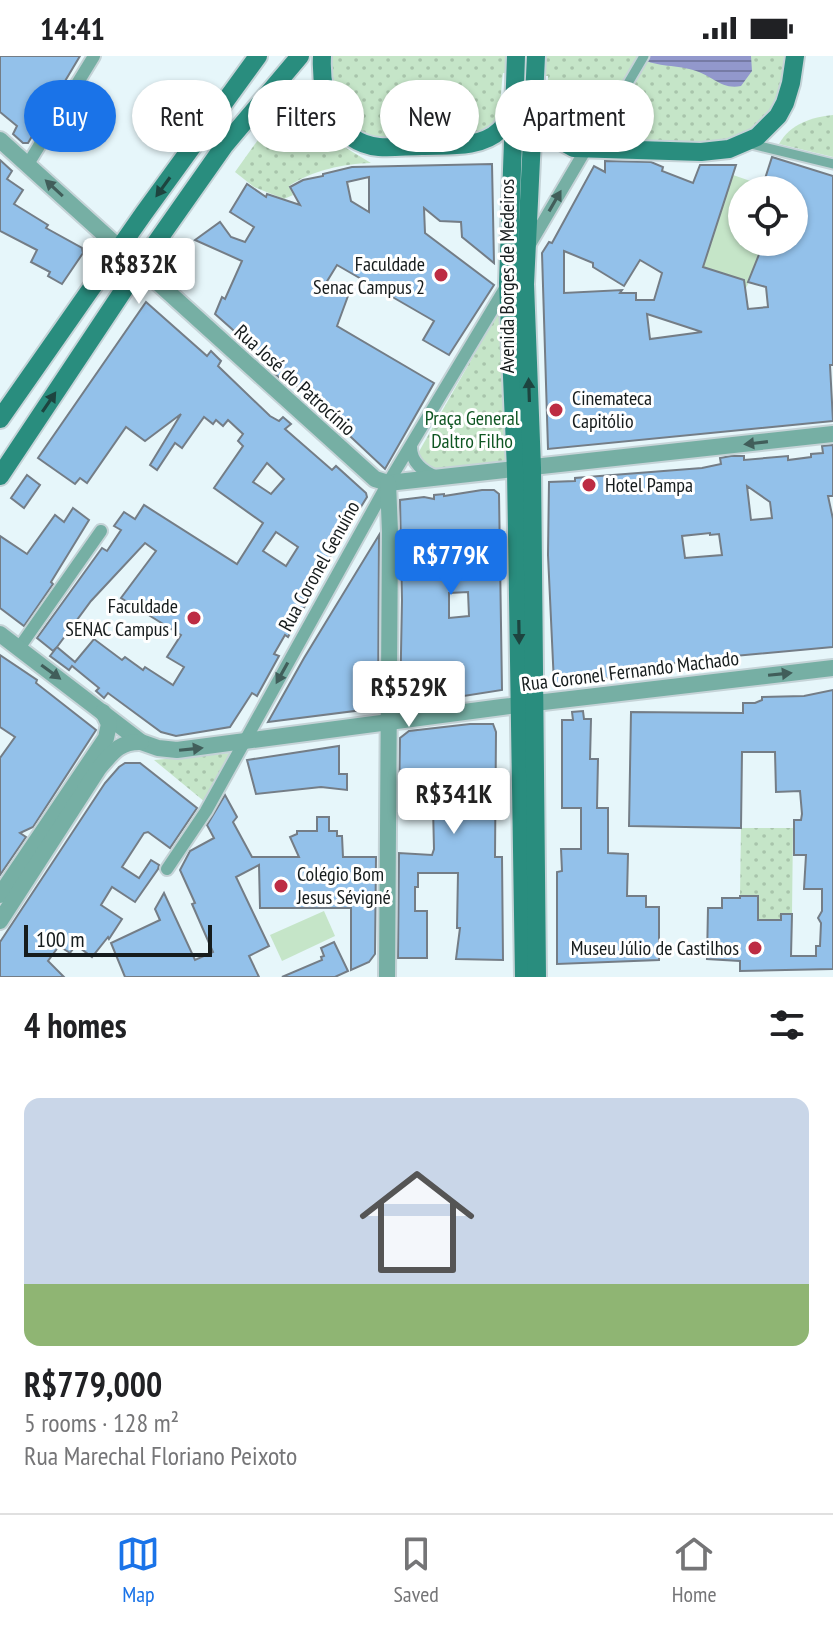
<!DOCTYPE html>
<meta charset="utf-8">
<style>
:root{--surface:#fff;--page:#f6f6f6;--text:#202124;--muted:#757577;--line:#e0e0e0;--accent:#1a73e8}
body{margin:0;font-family:"PT Sans Narrow",sans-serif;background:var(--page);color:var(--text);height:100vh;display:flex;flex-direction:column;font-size:30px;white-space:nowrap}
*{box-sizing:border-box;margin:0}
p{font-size:26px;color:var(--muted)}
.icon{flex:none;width:44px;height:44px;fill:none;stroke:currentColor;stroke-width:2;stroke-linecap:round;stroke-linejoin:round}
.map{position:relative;height:921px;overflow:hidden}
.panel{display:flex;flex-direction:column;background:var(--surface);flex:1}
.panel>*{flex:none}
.hud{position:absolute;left:24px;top:24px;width:786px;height:72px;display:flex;gap:16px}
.buttons{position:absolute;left:728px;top:120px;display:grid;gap:16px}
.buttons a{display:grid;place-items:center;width:80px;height:80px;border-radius:50%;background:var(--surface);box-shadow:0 2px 6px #0004;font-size:40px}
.scale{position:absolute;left:24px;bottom:20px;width:188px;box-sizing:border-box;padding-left:8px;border:4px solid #161c1d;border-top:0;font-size:22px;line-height:28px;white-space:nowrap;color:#161c1d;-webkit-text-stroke:6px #fff;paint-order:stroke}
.price{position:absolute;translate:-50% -68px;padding:0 18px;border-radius:8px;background:#fff;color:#222;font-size:26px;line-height:52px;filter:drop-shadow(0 2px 4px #0008)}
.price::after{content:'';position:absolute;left:50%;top:48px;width:24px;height:18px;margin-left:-12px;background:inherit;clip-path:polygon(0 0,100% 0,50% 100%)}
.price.current{background:var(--accent);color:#fff}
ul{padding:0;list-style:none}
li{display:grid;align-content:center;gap:16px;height:424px;padding:0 24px}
li span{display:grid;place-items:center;height:248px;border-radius:16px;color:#555}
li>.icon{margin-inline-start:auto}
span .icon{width:144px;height:144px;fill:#fffc;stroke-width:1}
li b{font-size:34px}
h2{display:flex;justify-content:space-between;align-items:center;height:96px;padding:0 24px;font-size:34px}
.chip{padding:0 28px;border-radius:36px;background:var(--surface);box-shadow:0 2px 6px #0004;font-size:28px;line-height:72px}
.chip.current{background:var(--accent);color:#fff}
.status{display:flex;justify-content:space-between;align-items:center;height:56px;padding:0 40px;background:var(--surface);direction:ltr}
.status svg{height:22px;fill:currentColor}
.tabs{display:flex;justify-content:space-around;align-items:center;height:112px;border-top:2px solid var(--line);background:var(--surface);font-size:22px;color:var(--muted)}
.tabs a{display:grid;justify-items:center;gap:4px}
.tabs .current{color:var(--accent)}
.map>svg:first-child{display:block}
</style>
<div class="status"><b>14:41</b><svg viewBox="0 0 49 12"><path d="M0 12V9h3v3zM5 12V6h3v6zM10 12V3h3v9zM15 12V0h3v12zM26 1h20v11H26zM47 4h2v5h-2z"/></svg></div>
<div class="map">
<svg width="833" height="921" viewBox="0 0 833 921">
<defs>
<pattern id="park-dots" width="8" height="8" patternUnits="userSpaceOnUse" patternTransform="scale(2)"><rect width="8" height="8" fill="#c5e5c8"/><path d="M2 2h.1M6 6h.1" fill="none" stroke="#a8c4ab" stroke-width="1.8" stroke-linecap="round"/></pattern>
<pattern id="water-rules" width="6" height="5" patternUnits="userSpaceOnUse" patternTransform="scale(2)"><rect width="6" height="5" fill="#9298cc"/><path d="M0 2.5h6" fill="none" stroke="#767ba5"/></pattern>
</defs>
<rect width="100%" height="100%" fill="#e6f6fa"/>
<g fill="#c5e5c8" fill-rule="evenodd">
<path d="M772,101L833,120V158L795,240L749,226L721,281L683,270L733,119L762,129ZM742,134H794V186H742Z"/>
<path d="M324,855L335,880L282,905L270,879Z"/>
</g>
<g fill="url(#park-dots)">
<path d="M331,0H784L780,45L754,75L717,90L575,83L555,73L548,46V20L503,17C500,37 503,61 486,75C475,85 453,82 439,83C402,84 359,93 340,53C330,30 329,25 331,0Z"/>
<path d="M300,37L308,43L336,86L371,107C343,108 313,114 289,130L293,139L284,143L254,131L235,116L290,39Z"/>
<path d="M833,59V101L779,88C790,68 812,61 833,59Z"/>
<path d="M503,248L509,407L438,414L421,407L417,399Z"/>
<path d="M231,697L205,746L154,704Z"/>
<path d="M741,772H793L792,858L781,859V876L758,864V840H740Z"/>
</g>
<path fill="url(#water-rules)" d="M637,0H751L752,15L741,30C721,34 712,19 693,14C673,8 655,12 637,0Z"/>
<g fill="#93c1ea" stroke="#747d86" stroke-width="2" fill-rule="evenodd">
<path d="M0,0H80L28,87H23L13,78L17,70L0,56Z"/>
<path d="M772,101L833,120V309H830L833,365L548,393L542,197L549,186L552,187L594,110L605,116V105L651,106L663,111L662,115L693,127L700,109H736L703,211L744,224L748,253L768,251L766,231L748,226L764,186H794V134H774L763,129ZM564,195L593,207V211L624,230L640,204L662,217L654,244H636V237H620L622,234L564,237ZM647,258L702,276L650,283Z"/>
<path d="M0,104L12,115L7,123L23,134L14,148L48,169L46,172L82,192L83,197L62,228L48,220L50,216L31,206L37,194L0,175Z"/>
<path d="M492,108L494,207L462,181L461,166L440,165L424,152L425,177L494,229L449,299L423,284L434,265L337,209L326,227L348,240L337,270L434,327L385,413L290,324L287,328L274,317L277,313L215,258L222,241L225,243L242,205L195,184L220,166L231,181L245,186L254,171L230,156L247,128L266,141L267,138L300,149L290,131L303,124L323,120V118L352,111ZM369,121V156L351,145L347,126Z"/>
<path d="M146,246L207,300L211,295L221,305L218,310L270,360L279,365L283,361L291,368L285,373L332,414L336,410L366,437L367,441L320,517L322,519L288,581L285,579L274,598L279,600L257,640L252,637L230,671L176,680L161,676L108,637L104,642L96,635L99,632L72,610L69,614L50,600L57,591L53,595L37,582L102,492L107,495L121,474L114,470L124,456L135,463L144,449L237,508L263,467L214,432L243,390L238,385L243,378L228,364L223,370L216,364L213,368L204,361L182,392L175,387L157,414L150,409L181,358L145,385L126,371L87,427L80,422L75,428L38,402ZM267,407L284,423L271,438L253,426ZM276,476L298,491L286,510L263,495ZM145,487L156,495L121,542L181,579L167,601L184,611L173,629L145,611L143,614L125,601L122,604L94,583L75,606L57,591L91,545Z"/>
<path d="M833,389V440H828L833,463V591L702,603L636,613V619L554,628L548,499L549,426L575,425V422L587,421L702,412L721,408L720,402L731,400H744V404L788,400V404L811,401V398L823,397L822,390ZM747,430L770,446L772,462L751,464ZM710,477V479L719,478L722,499L685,502L682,480Z"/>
<path d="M27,419L40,429L24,452L11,442Z"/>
<path d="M482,434H494L499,438L502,634L400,650L402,544L400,444L424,441L434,443V439L444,438V440ZM468,536L469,560L449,562V537Z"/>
<path d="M73,452L89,464L51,526L53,528L24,570L0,552V480L27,498L55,459L64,466Z"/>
<path d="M379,479L378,652L268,666L304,602Z"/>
<path d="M0,599L37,624L36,627L96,674L33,771L20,777L26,781L0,819V702L15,681L0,671Z"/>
<path d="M833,634V913L740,915V905L707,903L708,852H722V842H740V840H758V864H781V858H792L791,900H816V890H820L821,867L818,862L822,855V833H804L806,799H794V764H801L802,758L800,735L776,736L775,696H742L741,772L629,770L631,656L743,657V647H755L762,644V641L804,640Z"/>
<path d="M583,655L584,663H591L590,703H598L597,752H608V797L628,798L627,840H646V851H659V904L557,908V816L562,815L561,793H581V752H562V664H573L572,656Z"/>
<path d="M470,668H493L496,676L495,801H502L503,904L456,903L460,872H457L458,817H418V831H415V855H427V902H398L399,797L432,799L434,793L433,751H399L400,682L409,675Z"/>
<path d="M339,690V718H347V734L321,731L256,738L247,704Z"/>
<path d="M125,707H140L197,752L170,792L148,776L144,777L122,811L139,822L151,804L159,809L158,813L135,846L112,831L101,849L122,863L109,883L108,881L92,901L76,889L70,897L59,890L48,905L64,921H0V886L105,727L119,711Z"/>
<path d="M225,739L237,761L233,766L252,801H299L290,781L297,778V775H317V761H329V775H337V780H342L343,801H376L375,898L369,906L351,914V852H260L259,809L236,821L269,890L249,900L259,921H125L111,887L160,864L155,853L164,837L195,904L213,896L192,848L195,847L180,814L190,795L214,782L207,769Z"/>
<path d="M334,886L348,915L335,921H282L322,904L321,901L324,900L321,892Z"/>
</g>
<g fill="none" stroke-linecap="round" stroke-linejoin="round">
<defs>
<g id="pedestrian">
<path d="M617,46L644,0"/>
<path d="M747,87L833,108"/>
</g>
<g id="minor">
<path d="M28,108L94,0"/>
<path d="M529,190L586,93"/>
<path d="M411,391C411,406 423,416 437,421"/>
<path d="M19,592L101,475"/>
<path d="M167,813L206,755L388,427L507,229"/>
</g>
<g id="tertiary">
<path d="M0,84L375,423L388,427L833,378"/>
<path d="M0,578L141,686L158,692L177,694L502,651L833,612"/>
<path d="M0,839L106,682L109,668L103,656"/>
<path d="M0,865L99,712C112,697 120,685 141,686"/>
<path d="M387,921L390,476L388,427"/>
</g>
<g id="secondary">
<path d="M322,0C320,37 334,87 379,91C393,92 408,90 422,90C446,89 481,93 500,74C505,69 510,60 514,54"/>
<path d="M516,0L508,227L516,414L524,921"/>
<path d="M536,0L525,228L532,412L537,921"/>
<path d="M533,55L554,81L574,92L701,96L729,93L757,81L778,60L785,47L791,27L795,0"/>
<path d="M0,363L144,157L258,0"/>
<path d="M0,420L139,211L224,90L300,0"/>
</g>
</defs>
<use href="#pedestrian" stroke="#c5d3d7" stroke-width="13"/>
<use href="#minor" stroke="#c5d3d7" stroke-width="16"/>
<use href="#tertiary" stroke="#c5d3d7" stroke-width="20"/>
<use href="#secondary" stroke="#c5d3d7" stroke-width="22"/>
<use href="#pedestrian" stroke="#76afa4" stroke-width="9"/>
<use href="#minor" stroke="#76afa4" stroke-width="12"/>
<use href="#tertiary" stroke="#76afa4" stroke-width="16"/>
<use href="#secondary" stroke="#298d7e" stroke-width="18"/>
</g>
<defs><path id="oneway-solid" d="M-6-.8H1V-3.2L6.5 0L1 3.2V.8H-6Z" transform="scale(2)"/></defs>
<g fill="#1d443f">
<use href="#oneway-solid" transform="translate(163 131) rotate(126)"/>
<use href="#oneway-solid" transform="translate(529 334) rotate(-92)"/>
<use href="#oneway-solid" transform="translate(49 346) rotate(-56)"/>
<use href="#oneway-solid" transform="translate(519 576) rotate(89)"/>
</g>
<g fill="#415e5a">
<use href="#oneway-solid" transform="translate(54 132) rotate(-137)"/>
<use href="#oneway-solid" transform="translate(555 145) rotate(-60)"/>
<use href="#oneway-solid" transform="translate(756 387) rotate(173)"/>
<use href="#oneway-solid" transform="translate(51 616) rotate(36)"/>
<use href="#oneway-solid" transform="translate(282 617) rotate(119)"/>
<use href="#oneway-solid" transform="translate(780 618) rotate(-6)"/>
<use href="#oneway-solid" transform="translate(191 693) rotate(-6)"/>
</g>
<g fill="#bd2c43" stroke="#fff" stroke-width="3">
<circle cx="441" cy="219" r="8"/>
<circle cx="556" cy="354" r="8"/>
<circle cx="589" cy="429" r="8"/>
<circle cx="194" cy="562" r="8"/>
<circle cx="281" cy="830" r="8"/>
<circle cx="755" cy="892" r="8"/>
</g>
<g text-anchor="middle" stroke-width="6" stroke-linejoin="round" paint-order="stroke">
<g font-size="20" fill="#161c1d" stroke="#fff" text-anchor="end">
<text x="425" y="215">Faculdade<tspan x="425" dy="23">Senac Campus 2</tspan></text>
<text x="572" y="349" text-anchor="start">Cinemateca<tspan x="572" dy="23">Capitólio</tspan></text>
<text x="605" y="436" text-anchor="start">Hotel Pampa</text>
<text x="178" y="557">Faculdade<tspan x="178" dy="23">SENAC Campus I</tspan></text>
<text x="297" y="825" text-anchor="start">Colégio Bom<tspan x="297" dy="23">Jesus Sévigné</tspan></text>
<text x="739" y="899">Museu Júlio de Castilhos</text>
</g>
<g font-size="20" fill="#161c1d" stroke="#fff">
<text transform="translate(507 220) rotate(-90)" y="7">Avenida Borges de Medeiros</text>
<text transform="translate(295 324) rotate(42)" y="7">Rua José do Patrocínio</text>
<text transform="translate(319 510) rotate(-61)" y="7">Rua Coronel Genuíno</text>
<text transform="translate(630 615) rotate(-7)" y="7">Rua Coronel Fernando Machado</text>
</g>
<g font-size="20" fill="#0f5623" stroke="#fff">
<text x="472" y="369">Praça General<tspan x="472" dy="23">Daltro Filho</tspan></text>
</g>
</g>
</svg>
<div class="buttons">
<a><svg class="icon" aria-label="locate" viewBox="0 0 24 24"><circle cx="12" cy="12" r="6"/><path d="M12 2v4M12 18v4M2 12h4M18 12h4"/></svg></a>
</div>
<div class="scale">100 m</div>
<b class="price" style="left:139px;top:250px">R$832K</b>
<b class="price current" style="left:451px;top:541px">R$779K</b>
<b class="price" style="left:409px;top:673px">R$529K</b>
<b class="price" style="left:454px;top:780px">R$341K</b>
<div class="hud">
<a class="chip current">Buy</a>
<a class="chip">Rent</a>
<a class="chip">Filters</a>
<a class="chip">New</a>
<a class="chip">Apartment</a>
</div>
</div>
<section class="panel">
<h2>4 homes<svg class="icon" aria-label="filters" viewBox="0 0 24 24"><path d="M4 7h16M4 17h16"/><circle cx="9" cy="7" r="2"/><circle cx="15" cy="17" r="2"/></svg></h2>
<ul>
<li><span style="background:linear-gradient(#c9d6e8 75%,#8fb573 0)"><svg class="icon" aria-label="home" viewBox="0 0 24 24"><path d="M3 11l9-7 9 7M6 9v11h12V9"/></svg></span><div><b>R$779,000</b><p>5 rooms · 128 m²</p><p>Rua Marechal Floriano Peixoto</p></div></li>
</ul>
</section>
<nav class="tabs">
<a class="current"><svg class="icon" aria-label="map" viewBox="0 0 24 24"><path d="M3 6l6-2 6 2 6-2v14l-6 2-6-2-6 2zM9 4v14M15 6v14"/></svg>Map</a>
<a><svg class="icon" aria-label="saved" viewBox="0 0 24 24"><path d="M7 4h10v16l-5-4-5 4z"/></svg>Saved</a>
<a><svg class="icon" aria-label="home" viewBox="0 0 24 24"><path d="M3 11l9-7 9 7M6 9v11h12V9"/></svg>Home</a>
</nav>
